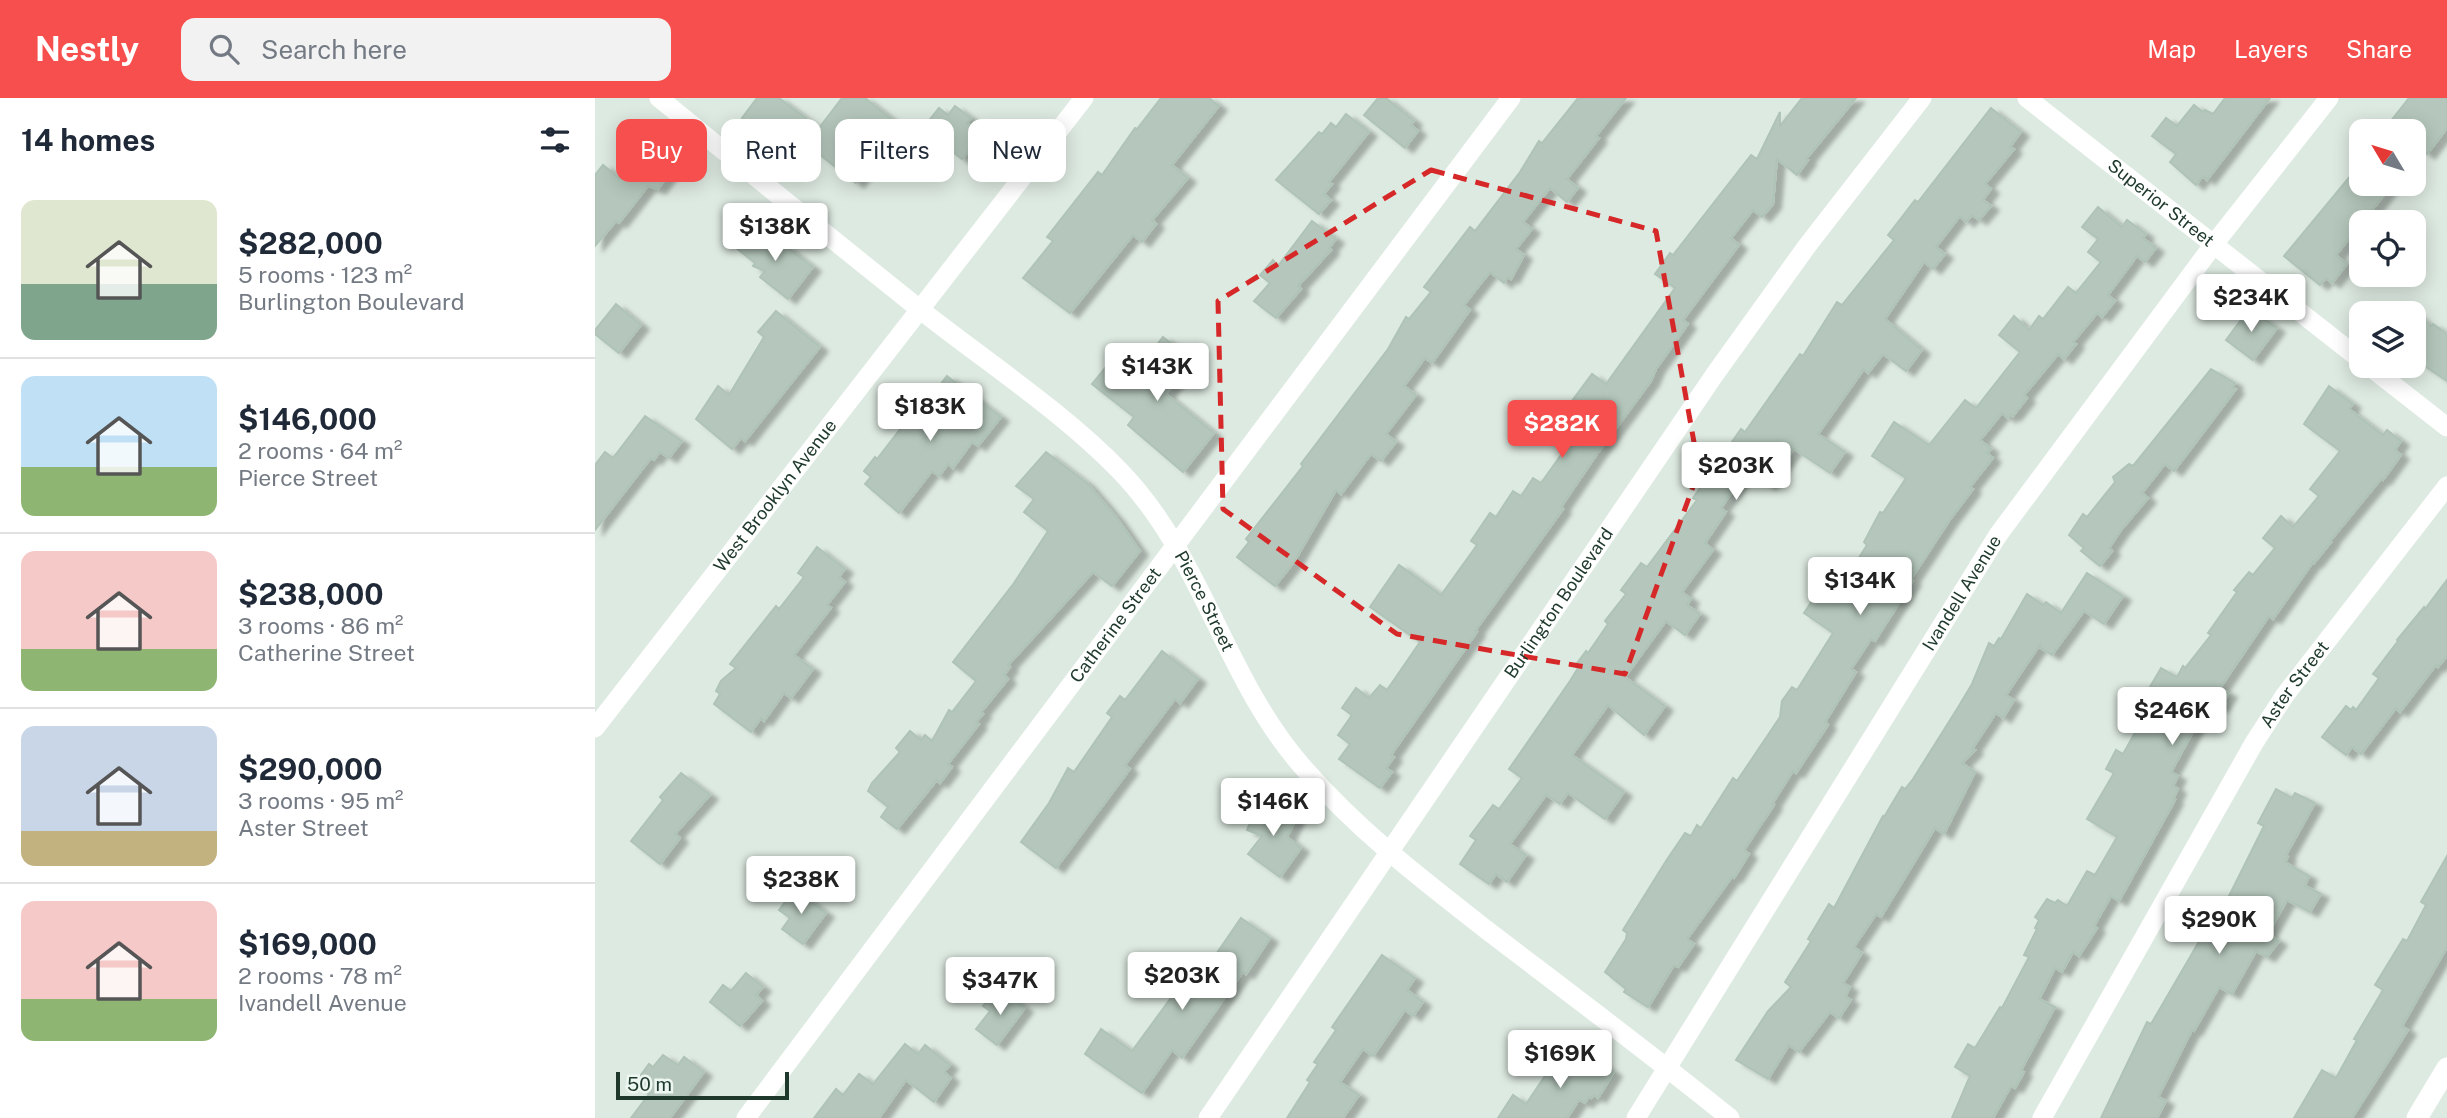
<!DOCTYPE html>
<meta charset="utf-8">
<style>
:root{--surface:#fff;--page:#f2f2f3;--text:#1f2937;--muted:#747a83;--line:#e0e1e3;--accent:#f74f4d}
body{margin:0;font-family:"Public Sans",sans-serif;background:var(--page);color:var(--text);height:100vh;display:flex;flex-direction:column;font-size:26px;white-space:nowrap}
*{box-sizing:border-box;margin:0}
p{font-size:23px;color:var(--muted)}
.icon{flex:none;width:38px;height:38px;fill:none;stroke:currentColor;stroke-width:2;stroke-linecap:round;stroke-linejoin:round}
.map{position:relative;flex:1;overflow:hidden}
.details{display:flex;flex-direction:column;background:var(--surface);width:595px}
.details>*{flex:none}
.banner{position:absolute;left:21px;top:21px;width:665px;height:63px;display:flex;gap:14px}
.needle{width:46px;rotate:308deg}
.tools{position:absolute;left:1754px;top:21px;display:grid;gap:14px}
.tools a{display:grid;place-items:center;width:77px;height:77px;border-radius:14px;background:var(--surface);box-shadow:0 4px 18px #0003;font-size:35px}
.scale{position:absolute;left:21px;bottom:18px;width:173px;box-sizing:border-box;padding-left:7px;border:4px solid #1e392c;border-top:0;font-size:19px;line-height:24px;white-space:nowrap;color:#1e392c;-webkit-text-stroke:5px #edf6f0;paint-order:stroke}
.price{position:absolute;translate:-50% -60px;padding:0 16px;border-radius:7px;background:#fff;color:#222;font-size:23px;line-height:46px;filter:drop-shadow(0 2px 4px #0008)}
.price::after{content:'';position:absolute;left:50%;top:42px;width:21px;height:16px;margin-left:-10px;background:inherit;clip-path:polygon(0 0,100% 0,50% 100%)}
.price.selected{background:var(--accent);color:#fff}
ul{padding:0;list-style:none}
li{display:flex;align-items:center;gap:21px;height:175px;padding:0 21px}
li+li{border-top:2px solid var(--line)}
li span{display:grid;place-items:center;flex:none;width:196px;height:140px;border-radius:14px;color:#555}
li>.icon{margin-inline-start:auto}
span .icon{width:84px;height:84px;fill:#fffc;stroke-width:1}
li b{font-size:30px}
h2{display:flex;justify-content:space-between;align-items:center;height:84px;padding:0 21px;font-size:30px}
.pill{padding:0 24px;border-radius:14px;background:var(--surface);box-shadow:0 4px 18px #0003;font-size:24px;line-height:63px}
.pill.selected{background:var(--accent);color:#fff}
header{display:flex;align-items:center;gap:42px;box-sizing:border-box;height:98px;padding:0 35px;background:var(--accent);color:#fff}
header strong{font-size:33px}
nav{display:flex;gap:38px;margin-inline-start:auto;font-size:24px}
.search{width:490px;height:63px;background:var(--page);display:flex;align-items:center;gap:18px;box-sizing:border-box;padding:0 24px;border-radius:14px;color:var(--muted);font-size:26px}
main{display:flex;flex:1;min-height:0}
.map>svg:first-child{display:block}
</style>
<header>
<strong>Nestly</strong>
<div class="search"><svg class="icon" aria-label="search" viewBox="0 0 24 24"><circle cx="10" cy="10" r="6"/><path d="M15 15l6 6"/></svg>Search here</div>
<nav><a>Map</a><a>Layers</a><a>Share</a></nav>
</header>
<main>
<section class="details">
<h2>14 homes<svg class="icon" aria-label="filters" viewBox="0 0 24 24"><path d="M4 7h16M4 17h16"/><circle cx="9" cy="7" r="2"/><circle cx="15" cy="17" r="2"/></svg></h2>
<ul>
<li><span style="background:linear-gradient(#dfe7d0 60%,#7fa58c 0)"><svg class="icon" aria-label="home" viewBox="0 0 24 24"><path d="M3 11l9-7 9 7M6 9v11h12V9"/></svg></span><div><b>$282,000</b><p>5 rooms · 123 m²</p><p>Burlington Boulevard</p></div></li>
<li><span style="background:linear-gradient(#bfe0f5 65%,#8fb573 0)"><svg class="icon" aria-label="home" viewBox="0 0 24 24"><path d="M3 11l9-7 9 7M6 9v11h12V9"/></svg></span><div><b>$146,000</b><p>2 rooms · 64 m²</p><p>Pierce Street</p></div></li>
<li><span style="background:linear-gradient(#f6c9c9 70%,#8fb573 0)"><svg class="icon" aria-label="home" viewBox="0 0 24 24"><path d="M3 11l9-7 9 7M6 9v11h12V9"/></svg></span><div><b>$238,000</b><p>3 rooms · 86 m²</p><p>Catherine Street</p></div></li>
<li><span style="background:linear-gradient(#c9d6e8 75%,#c2b280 0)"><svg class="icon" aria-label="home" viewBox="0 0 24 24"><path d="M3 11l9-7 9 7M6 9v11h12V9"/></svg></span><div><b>$290,000</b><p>3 rooms · 95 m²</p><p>Aster Street</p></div></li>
<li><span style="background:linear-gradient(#f6c9c9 70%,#8fb573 0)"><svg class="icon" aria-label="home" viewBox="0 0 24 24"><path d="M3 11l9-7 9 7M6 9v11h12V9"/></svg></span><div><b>$169,000</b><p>2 rooms · 78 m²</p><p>Ivandell Avenue</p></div></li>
</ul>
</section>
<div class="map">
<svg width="1852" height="1020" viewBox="0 0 1852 1020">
<defs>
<filter id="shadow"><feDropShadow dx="8" dy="4.5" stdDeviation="2" flood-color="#0004"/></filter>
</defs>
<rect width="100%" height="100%" fill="#ddeae1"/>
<g fill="#b5c7bc" stroke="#afc3b6" stroke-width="2" filter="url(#shadow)">
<path d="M162,0H184L224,30L247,0H270L305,28L261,85L196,34L185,48L147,20Z"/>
<path d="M566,0H614L624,8L577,67L593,80L557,122L561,126L547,144L538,137L475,215L428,180L458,143L452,139L503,74L507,77L540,30L542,31Z"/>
<path d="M783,0H791L819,23L816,27L823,33L810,50L769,17Z"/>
<path d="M983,0H1031L1001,38L1004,40L972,81L983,90L972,104L955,90L928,124L937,131L921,151L929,157L916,181L913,179L909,185L895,174L869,207L875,212L837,265L830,260L809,288L821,297L791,336L801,344L786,363L776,356L746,396L741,392L699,464L680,488L642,459L654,444L651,441L708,368L706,366L793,251L811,219L814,221L836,194L829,189L875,129L880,133L925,74L944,43L947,45Z"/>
<path d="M1207,0H1261L1211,61L1213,62L1202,77L1182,61L1178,106L1167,119L1158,112L1136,140L1144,147L1088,222L1093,226L1061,271L1056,283L1002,356L966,409L968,411L880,533L882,534L796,657L799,659L791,670L797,674L785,690L744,661L755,646L743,637L757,617L747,610L761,590L774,600L785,587L792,592L825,544L775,509L804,467L846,497L882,447L876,443L895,415L901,419L918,393L926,398L938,380L946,385L983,333L965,319L997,276L1011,286L1080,190L1060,176L1075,155L1078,157L1156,57L1162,61L1185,14V28Z"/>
<path d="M1630,0H1675L1612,82L1608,78L1601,87L1575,64L1581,56L1557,38L1571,20L1582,28L1599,7L1608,14L1610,12L1618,16Z"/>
<path d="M1814,0H1852V30L1832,56L1818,45V33H1788Z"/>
<path d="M360,8L376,20L372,25L386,37L367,61L328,30L344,10L353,17Z"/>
<path d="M1396,10L1426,34L1415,49L1419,51L1390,86L1396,91L1388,102L1396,108L1384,122L1377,117L1371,124L1365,118L1341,149L1350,156L1338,171L1329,164L1290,221L1327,252L1311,273L1288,256L1273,275L1269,271L1223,336L1250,354L1235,375L1199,351L1173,387L1152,373L1126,410L1131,414L1110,445L1118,452L1087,494L1096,501L1092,507L1105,516L1090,537L1071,523L1030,579L1070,608L1049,637L1013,607L977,657L1029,694L1010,721L973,695L965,706L951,697L915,746L931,757L912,784L901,776L894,786L865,766L881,742L875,738L898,707L904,711L927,680L914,671L975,583L983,570L980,568L991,553L993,555L1013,526L1010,523L1031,496L1026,492L1046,465L1052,469L1102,402L1098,400L1146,331L1150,334L1205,256L1208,258L1242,204L1247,207L1299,142L1293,137L1320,102L1323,104Z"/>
<path d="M751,16L774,34L734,84L737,86L729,96L736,102L724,116L681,82L724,34L727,36L736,25L741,29Z"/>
<path d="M46,51L51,54L52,52L77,72L63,91L53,88L24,125L21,123L0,148V77L8,67L24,80Z"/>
<path d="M1766,65V86H1798L1741,157L1752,166L1737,185L1731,180L1725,187L1689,158Z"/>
<path d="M1503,109L1527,129L1532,122L1551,136L1548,140L1561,150L1550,164L1542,158L1513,197L1520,203L1507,219L1502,215L1478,244L1481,246L1469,261L1463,256L1429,297L1432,300L1418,318L1416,316L1413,320L1407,315L1385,342L1396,351L1392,355L1398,360L1375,389L1378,391L1354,423L1316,481L1318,483L1280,543L1276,541L1256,571L1261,574L1230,624L1233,627L1201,675L1198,673L1177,706L1179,707L1149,752L1154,756L1139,780L1137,779L1092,841L1099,846L1083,869L1079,867L1053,909L1029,894L1031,891L1010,874L1031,841L1032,835L1028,832L1071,763L1090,735L1096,738L1102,727L1106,730L1138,680L1142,683L1185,619L1187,603L1197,589L1202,592L1238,535L1209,515L1221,497L1236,504L1272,447L1269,444L1285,414L1288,415L1311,380L1277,358L1299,324L1334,347L1370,302L1381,310L1425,254L1404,237L1419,218L1434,232L1444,218L1448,221L1473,189L1481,195L1506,164L1493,154L1503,141L1487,129Z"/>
<path d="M717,123L741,141L734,150L736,152L703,188L706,191L681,220L659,203L675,185L665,177L678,162L683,168Z"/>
<path d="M154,131L172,145L174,142L185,152L189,147L218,169L193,201L165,179L170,173L158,168L160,165L140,149Z"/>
<path d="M21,206L46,227L24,255L0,236V232Z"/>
<path d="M1654,211L1682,230L1658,262L1631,242Z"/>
<path d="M181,213L225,249L150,343L146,340L137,351L101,321L123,288L134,297L169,239L163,234Z"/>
<path d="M1818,214L1836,228L1838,226L1852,236V283L1818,260Z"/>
<path d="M568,239L598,262L571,296L619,335L588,374L533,327L539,319L497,286L519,259L534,272L542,262L547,266Z"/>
<path d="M1616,271L1640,285L1637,289L1641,291L1579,373L1570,366L1547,395L1553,400L1526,432L1514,450L1517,453L1505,468L1486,453L1489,450L1474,437L1488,416L1492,419L1520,384L1518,379L1534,366L1538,368Z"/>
<path d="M352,278L406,319L383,348L377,344L358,370L353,366L344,378L337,373L304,415L270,386L276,379L269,373L280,359L282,361L313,321L316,324Z"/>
<path d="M1734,288L1758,306L1754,311L1788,337L1792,332L1806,343L1800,352L1806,357L1788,382L1786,381L1735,443L1736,444L1719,465L1718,464L1678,521L1674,518L1625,590L1634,595L1625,610L1617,606L1609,620L1606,619L1576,674L1583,678L1578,688L1583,691L1578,701L1580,702L1524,803L1516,798L1499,828L1502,830L1484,858L1478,854L1467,874L1460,870L1444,901L1460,909L1426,972L1429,974L1420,990L1416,988L1398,1020H1357L1375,978L1360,969L1373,946L1380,950L1405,909L1407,910L1434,859L1429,857L1442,831L1440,830L1444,822L1440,819L1452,801L1460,805L1463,802L1472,808L1492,773L1500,777L1522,739L1492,721L1519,675L1511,671L1521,652L1528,656L1563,594L1555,589L1566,570L1582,579L1588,568L1590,570L1616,537L1613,535L1642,494L1639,492L1654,474L1658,477L1680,450L1668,440L1686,418L1698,429L1724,398L1715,391L1745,353L1709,326Z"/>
<path d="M50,318L87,343L74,360L65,354L59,362L56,360L0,432V367L10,354L18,360Z"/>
<path d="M451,354L492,385L522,420L545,453L517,488L498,474L413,567L415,569L409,577L413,581L386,614L388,616L381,624L384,626L353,666L357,669L345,685L342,682L302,731L286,719L293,709L273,693L277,685L305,654L301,650L315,633L326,642L330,637L337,643L354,612L357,614L381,583L358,564L419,485L453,433L429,414L439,401L421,388Z"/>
<path d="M222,449L250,471L244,479L250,484L232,507L236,510L199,557L218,571L196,600L189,595L169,623L166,620L156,634L119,606L125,596L121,593L126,583L141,570L135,566L157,538L181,508L184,511L209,479L203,475Z"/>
<path d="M1492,475L1528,498L1509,526L1489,513L1457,557L1444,549L1446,545L1411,597L1419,602L1408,620L1401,615L1377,651L1380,652L1367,665L1380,674L1349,736L1340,730L1286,819L1281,816L1259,849L1267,855L1248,885L1255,889L1250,899L1256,902L1244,920L1235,914L1204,954L1194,947L1173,981L1141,962L1173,913L1196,889L1190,884L1216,843L1213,841L1234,806L1239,810L1288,718L1289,719L1307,689L1310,691L1318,681L1362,611L1377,586L1394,545L1399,548L1404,540L1406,541L1432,496L1448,507L1451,504L1466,515Z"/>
<path d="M1852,482V558L1843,569L1841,567L1805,614L1801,610L1766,656L1757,649L1751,657L1727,639L1751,608L1756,612L1758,609L1761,612L1784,580L1778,576L1803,543L1802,542L1829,509L1830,511Z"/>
<path d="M567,553L603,581L585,605L580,601L530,667L535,671L461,770L426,744L454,705L473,670L479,674L517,619L512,615L525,598L530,602Z"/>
<path d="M86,675L115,697L80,736L85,740L65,766L36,743L68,702L65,699Z"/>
<path d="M1681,691L1697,700L1700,695L1720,705L1691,757L1693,759L1690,764L1714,778L1710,788L1726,796L1715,814L1692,802L1673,836L1684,843L1672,859L1661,853L1637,896L1624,889L1599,933L1597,932L1563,999L1571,1003L1562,1020H1506L1552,924L1556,926L1630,799L1633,800L1669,728L1663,725Z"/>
<path d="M664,704L702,719L692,739L706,750L685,779L653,756L667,738L652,732Z"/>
<path d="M1852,758V849L1807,928L1813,932L1757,1020H1699L1727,972L1741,980L1762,942L1759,941L1788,892L1780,887L1808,841L1812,843L1831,807L1826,804Z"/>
<path d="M200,791L231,815L208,846L187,831L195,820L184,812Z"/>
<path d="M646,820L675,840L651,876L648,874L587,960L577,952L547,995L490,956L506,931L537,953L592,878L596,881L609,861L615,865Z"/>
<path d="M787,857L820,880L812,892L828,904L818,918L810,912L778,958L768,951L745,984L764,997L748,1020H692L715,984L712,982L723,966L719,964L741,932L737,929Z"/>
<path d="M151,875L168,889L161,897L167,903L145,928L115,904L128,887L136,893Z"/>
<path d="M399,894L407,900L411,895L430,910L402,947L381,931L395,913L388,908Z"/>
<path d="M310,946L323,956L330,947L355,967L349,974L356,980L339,1004L311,982L284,1020H219L241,991L248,997L264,976L278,986Z"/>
<path d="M959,951L996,974L1003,963L1019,974L1003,1000L999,997L996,1000L994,999L990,1005L984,1002L972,1020H903L918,997L931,1006L954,972L949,968Z"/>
<path d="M68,957L83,967L89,959L109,974L75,1020H36L54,996L40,985L54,966L58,969Z"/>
</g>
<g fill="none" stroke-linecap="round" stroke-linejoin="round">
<g stroke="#fff" stroke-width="19">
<path id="s1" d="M64,0C152,72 239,143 327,213C393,265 468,314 526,374C607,458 629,578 706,667C763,733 829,783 897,836C977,897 1057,957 1135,1020"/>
<path id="s2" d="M1432,0L1766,262"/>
<path d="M1774,268L1852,329"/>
<path id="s3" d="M0,630L489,0"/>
<path id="s4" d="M151,1020L916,0"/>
<path id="s5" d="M613,1020L1120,276L1212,148L1327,0"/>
<path id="s6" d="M1041,1020L1403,437L1619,146L1734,0"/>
<path id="s7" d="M1447,1020L1659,645L1690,597L1852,388"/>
</g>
<path stroke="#fff" stroke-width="21" d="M1822,1020L1852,970"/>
</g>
<path fill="none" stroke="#d62828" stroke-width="5" stroke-dasharray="14 9" stroke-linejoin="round" d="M836,72L1061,133L1104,372L1030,576L802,536L628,411L623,203Z"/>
<g text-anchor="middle" stroke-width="5" stroke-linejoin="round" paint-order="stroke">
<g font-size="18" fill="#1e392c" stroke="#edf6f0">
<text dy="6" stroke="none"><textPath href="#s2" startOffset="170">Superior Street</textPath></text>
<text dy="6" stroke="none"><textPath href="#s3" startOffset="294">West Brooklyn Avenue</textPath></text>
<text dy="6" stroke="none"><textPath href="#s6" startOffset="618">Ivandell Avenue</textPath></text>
<text dy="6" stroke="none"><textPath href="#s1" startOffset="749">Pierce Street</textPath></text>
<text dy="6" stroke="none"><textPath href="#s5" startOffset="623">Burlington Boulevard</textPath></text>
<text dy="6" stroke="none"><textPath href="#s4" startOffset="616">Catherine Street</textPath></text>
<text dy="6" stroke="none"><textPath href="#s7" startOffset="502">Aster Street</textPath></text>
</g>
</g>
</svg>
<div class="tools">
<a><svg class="needle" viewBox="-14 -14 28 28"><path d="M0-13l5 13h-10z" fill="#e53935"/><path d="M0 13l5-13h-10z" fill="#747a83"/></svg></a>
<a><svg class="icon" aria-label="locate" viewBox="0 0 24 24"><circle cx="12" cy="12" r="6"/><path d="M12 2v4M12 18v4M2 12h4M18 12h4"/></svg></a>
<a><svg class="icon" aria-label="layers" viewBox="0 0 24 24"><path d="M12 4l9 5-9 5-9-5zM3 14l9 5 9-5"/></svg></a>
</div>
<div class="scale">50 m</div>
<b class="price" style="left:180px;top:165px">$138K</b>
<b class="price" style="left:1656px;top:236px">$234K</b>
<b class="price" style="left:562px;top:305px">$143K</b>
<b class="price" style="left:335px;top:345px">$183K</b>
<b class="price selected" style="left:967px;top:362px">$282K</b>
<b class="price" style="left:1141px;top:404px">$203K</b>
<b class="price" style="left:1265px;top:519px">$134K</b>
<b class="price" style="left:1577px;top:649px">$246K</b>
<b class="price" style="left:678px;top:740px">$146K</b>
<b class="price" style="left:206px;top:818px">$238K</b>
<b class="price" style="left:1624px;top:858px">$290K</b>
<b class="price" style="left:587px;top:914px">$203K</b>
<b class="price" style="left:405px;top:919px">$347K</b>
<b class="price" style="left:965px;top:992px">$169K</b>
<div class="banner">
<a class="pill selected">Buy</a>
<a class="pill">Rent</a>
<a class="pill">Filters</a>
<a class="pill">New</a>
</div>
</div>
</main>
